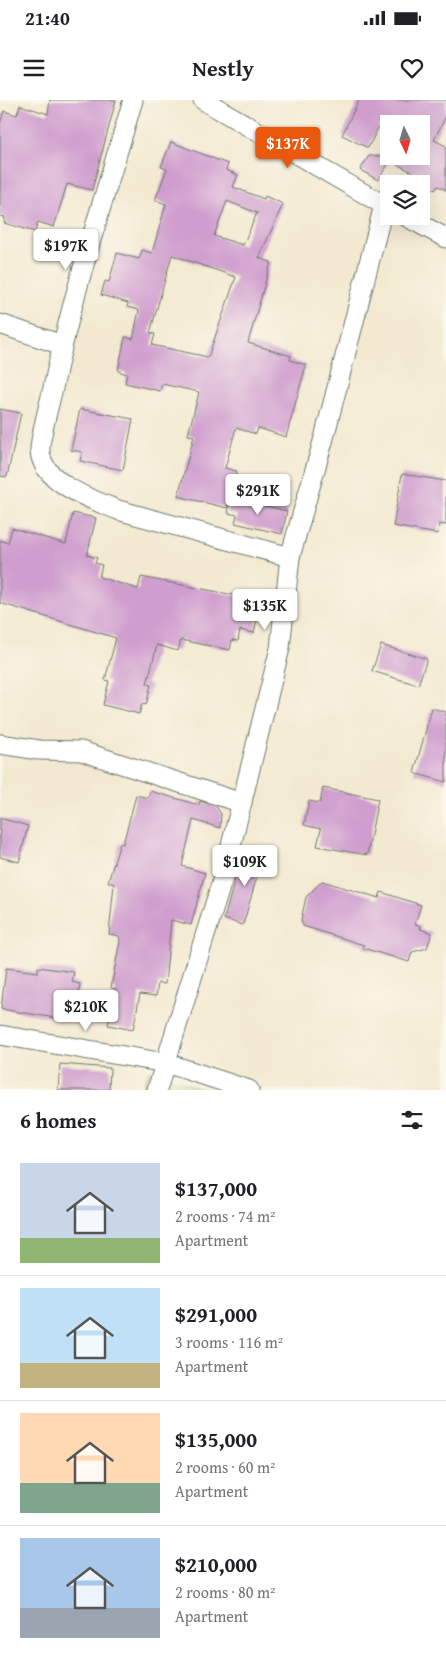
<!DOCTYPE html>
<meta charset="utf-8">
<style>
:root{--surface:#fff;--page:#f6f6f6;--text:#202124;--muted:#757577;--line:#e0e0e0;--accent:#ea580c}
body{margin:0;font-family:"Gentium Book Plus",serif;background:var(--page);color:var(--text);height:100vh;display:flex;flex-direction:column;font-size:19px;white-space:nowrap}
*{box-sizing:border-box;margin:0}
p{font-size:16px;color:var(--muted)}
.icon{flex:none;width:28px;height:28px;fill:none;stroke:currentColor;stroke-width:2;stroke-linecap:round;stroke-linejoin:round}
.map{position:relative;height:990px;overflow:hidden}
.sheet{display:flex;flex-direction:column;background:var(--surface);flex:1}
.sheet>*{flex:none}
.needle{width:32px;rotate:175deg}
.buttons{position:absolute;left:380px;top:15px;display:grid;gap:10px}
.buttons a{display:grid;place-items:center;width:50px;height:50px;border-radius:0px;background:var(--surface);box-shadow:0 5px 20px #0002;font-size:25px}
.price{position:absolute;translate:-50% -42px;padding:0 11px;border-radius:5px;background:#fff;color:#222;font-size:16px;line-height:32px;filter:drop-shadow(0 1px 2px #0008)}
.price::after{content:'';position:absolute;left:50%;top:30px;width:15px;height:11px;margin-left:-8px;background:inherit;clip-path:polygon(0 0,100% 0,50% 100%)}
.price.active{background:var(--accent);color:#fff}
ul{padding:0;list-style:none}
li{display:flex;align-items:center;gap:15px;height:125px;padding:0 20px}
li+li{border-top:1px solid var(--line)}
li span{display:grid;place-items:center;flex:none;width:140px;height:100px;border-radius:0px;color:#555}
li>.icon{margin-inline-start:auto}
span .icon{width:60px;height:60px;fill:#fffc;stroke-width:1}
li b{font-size:21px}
h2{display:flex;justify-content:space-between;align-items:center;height:60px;padding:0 20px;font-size:21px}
.status{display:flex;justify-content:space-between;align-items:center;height:35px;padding:0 25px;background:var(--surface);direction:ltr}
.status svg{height:14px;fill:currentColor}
header{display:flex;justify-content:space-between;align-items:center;height:65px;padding:0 20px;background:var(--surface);font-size:22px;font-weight:700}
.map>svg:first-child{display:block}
</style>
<div class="status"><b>21:40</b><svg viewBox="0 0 49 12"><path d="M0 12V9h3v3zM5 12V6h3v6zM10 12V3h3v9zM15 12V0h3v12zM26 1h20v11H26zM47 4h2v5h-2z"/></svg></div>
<header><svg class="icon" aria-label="menu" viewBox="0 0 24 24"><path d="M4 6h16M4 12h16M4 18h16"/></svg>Nestly<svg class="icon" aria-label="heart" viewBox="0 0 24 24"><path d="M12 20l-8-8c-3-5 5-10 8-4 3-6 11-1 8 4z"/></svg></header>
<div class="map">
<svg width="446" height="990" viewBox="0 0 446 990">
<rect width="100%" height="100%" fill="#fbf7ec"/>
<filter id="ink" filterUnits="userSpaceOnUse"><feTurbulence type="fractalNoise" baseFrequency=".02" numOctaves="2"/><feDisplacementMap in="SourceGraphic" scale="10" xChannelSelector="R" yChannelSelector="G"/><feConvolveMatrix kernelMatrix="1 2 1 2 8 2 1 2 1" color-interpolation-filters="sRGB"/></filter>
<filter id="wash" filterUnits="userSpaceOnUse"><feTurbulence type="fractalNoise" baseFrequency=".0096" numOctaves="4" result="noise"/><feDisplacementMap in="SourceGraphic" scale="20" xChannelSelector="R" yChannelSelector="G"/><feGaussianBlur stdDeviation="1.12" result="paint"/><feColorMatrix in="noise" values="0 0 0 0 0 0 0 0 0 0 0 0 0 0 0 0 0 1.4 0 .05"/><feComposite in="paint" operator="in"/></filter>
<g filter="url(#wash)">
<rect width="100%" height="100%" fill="#f3e9d0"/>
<path fill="#b1c366" stroke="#68804d" d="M149,970L206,990H141Z"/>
<g id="blocks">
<g fill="#cf9dce" fill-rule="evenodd">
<path d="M50,0H116L92,90L67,84L54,127L38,122L35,132L4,123L5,117L0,116V24L4,11L17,15L20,5L48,14Z"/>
<path d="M359,0H446V16L434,40L446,46V90L438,86L435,90L423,82L425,78L390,61L378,80L360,70L369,56H421V24H380L368,48L342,35Z"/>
<path d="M171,42L228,64L226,70L238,75L233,87L264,99L265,96L283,104L259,158L271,162L248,243L291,256L290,260L306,265L286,337L258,328L256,334L236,328L225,368L237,371L227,408L178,396L194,336L188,335L199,292L162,284L160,291L125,283L127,274L118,271L125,237L133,239L139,210L127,207L128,203L101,195L105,181L109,182L117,153L139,159L142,150L152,153L166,104L155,100L167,69L161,67ZM227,101L257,113L243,145L214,136ZM172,155L236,177L208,257L152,245L155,234L150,233Z"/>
<path d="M0,309L21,313L7,377L0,376Z"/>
<path d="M80,309L133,319L123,370L80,361L82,352L71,350Z"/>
<path d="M402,374L446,381V425L439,424L438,434L393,426Z"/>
<path d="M231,398L287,411L282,434L235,423L237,415L228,413Z"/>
<path d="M73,413L96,418L87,455L97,458L95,463L102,465L99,477L138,489L141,477L244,497L241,511L258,515L254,533L240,530L238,541L232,540L230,550L181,540L178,551L157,545L147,584L151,585L146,605L142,604L139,614L103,605L109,581L105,580L116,538L0,503V440L8,443L12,428L66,444Z"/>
<path d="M381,545L427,559L418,585L372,571Z"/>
<path d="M432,608L446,612V682L414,673Z"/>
<path d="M323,688L378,699L367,755L317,746L321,729L304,725L309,701L320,703Z"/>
<path d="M150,691L199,705L200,701L216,706L221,714L220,728L193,720L182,766L205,773L191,825L171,820L165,884L158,883L156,896L140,894L133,930L108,925L116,889L111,888L120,841L119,836L109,834L114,784L108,782L120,743L123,744L136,695L148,698Z"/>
<path d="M0,718L28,726L19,762L0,757Z"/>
<path d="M250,751L269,756L263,774L258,773L243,825L224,819L240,761L246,763Z"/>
<path d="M322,781L379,798L381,792L421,805L415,824L421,826L420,829L432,833L427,848L412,852L409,862L363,848L364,845L303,826L301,820L306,797Z"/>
<path d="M38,867L74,872L72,882L80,884L76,910L69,909L68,920L1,909L6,868L38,872Z"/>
<path d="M60,964L110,968L109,990H58Z"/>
</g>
</g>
</g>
<g filter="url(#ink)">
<use href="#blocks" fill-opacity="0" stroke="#69796b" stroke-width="1"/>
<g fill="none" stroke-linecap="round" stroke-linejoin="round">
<defs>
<g id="minor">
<path d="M133,0C105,96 73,191 53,288C50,302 39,340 40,351C42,383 93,400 118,410L290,457"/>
<path d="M203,0L389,108"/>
<path d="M405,116L446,138"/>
<path d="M0,224L62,245"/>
<path d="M0,644L39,650L81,651L242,703"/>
<path d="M0,935L166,963L249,990"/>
<path d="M157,990L223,778L280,548L290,457L324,338L384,105"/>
</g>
</defs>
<use href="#minor" stroke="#69796b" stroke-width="21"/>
<use href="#minor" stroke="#fff" stroke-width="19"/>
</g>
</g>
</svg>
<div class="buttons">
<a><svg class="needle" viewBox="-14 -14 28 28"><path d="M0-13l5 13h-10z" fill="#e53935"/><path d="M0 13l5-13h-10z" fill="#757577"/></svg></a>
<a><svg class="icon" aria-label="layers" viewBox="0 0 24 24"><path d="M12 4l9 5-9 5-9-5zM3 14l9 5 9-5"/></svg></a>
</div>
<b class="price active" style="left:288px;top:69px">$137K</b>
<b class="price" style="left:66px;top:171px">$197K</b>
<b class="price" style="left:258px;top:416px">$291K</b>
<b class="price" style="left:265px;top:531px">$135K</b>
<b class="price" style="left:245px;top:787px">$109K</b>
<b class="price" style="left:86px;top:932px">$210K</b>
</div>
<section class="sheet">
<h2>6 homes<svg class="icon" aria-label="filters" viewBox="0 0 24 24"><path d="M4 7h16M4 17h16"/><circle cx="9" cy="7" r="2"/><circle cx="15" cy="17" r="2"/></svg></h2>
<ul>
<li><span style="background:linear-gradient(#c9d6e8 75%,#8fb573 0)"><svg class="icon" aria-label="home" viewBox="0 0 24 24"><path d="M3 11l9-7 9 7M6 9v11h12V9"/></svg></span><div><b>$137,000</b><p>2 rooms · 74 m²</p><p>Apartment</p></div></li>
<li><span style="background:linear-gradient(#bfe0f5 75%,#c2b280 0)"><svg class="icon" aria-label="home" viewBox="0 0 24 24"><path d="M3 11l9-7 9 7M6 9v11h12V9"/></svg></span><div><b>$291,000</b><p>3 rooms · 116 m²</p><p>Apartment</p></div></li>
<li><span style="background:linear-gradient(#ffd9b3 70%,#7fa58c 0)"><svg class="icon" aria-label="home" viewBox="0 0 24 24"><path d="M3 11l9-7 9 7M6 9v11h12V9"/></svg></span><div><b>$135,000</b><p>2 rooms · 60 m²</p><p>Apartment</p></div></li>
<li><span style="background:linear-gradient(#a9c7e8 70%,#9aa5b1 0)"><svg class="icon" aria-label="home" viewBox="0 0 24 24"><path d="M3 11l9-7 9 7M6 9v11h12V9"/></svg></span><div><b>$210,000</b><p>2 rooms · 80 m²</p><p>Apartment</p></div></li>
</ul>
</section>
